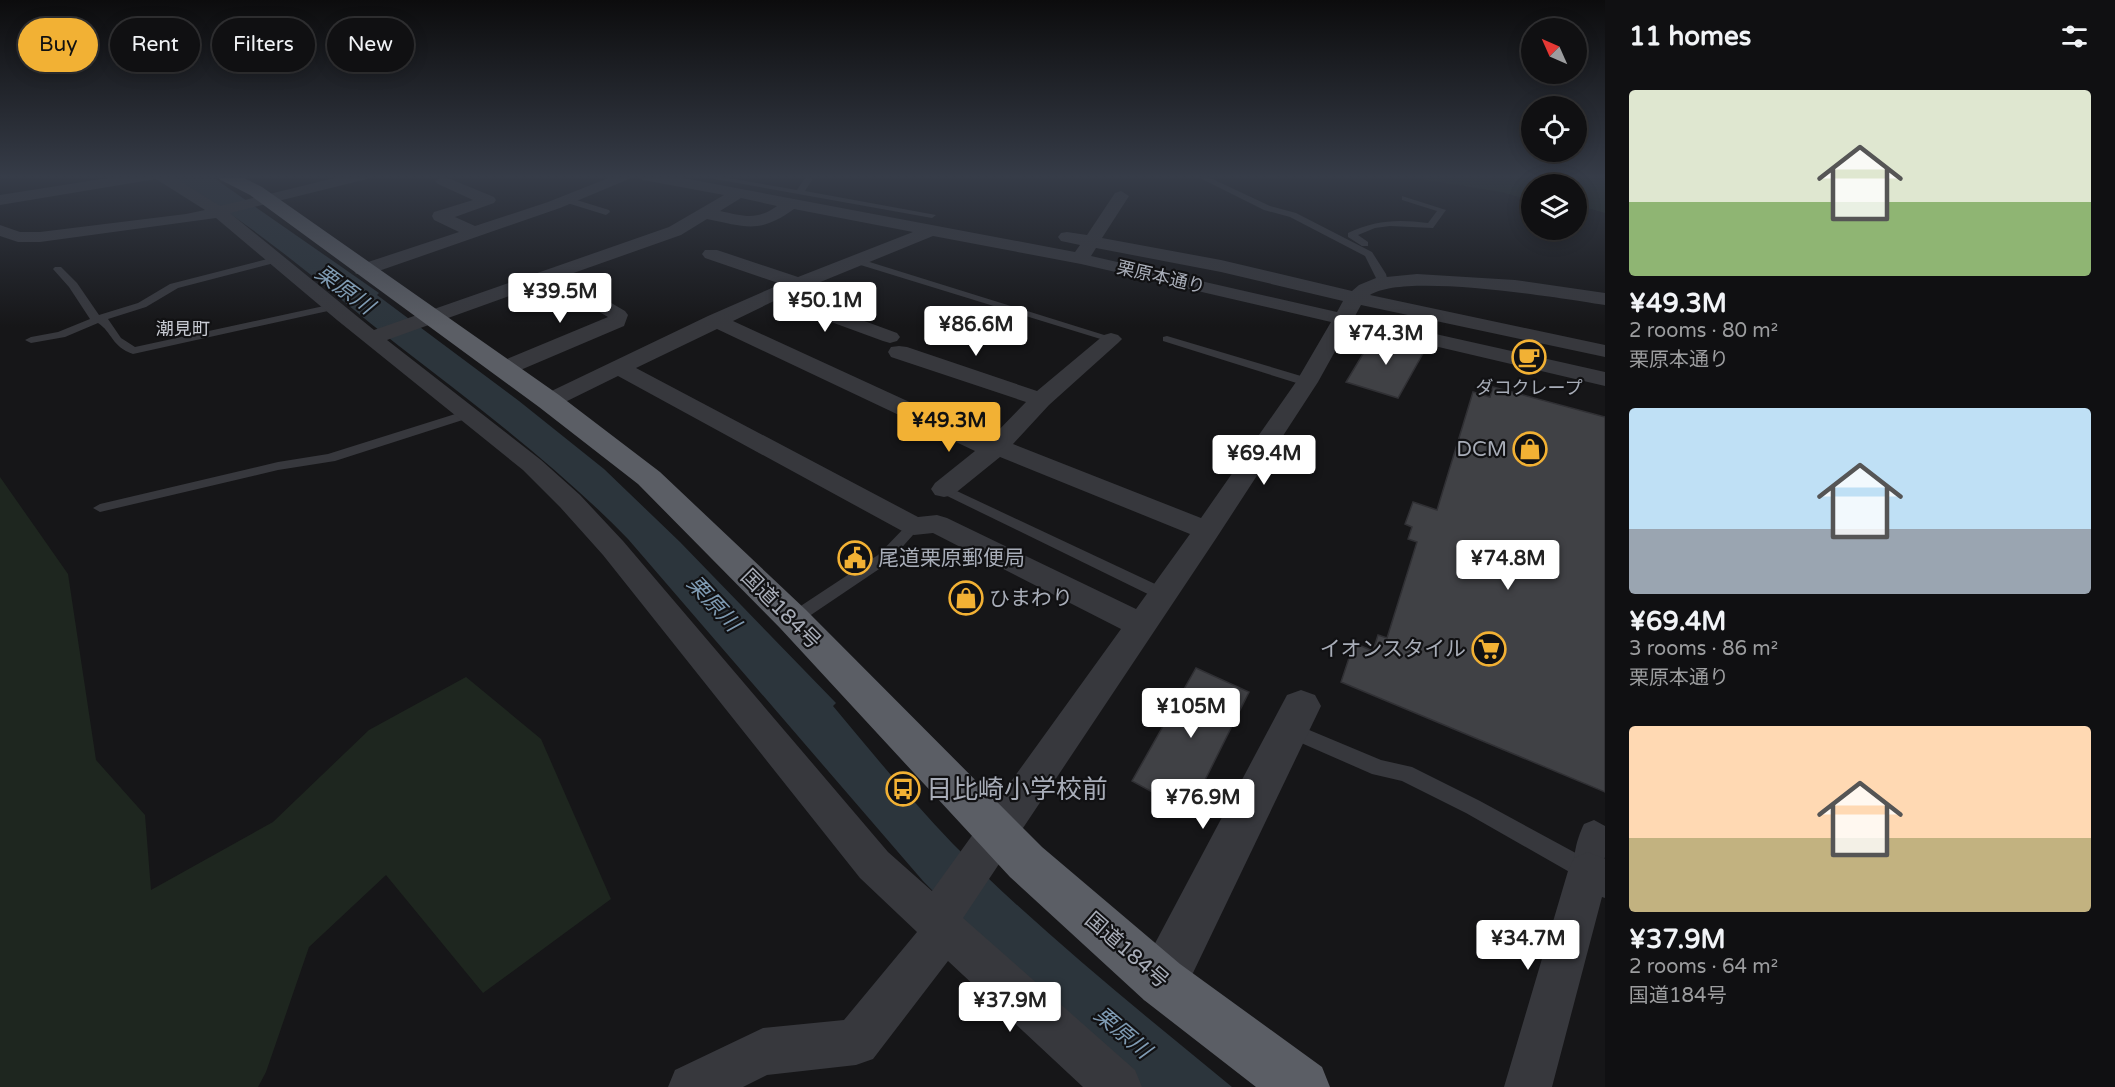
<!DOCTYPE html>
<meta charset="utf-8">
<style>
:root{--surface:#101012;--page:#19191b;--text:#f1f3f6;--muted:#9c9d9f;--line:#303032;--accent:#f2b134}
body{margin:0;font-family:"Varela Round","Noto Sans JP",sans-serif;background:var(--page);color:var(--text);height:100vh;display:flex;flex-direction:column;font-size:22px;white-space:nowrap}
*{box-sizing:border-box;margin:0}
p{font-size:20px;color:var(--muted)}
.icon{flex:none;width:33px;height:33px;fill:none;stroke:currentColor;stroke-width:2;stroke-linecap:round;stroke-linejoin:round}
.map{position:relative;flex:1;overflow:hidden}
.details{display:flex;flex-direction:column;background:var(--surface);width:510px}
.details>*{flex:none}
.hud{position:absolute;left:18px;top:18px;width:570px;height:54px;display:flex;gap:12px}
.needle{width:39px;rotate:315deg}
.buttons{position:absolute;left:1521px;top:18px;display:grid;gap:12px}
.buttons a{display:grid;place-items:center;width:66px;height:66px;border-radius:50%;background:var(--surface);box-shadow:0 3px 15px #0003,0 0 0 2px var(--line);font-size:30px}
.price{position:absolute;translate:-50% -51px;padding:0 14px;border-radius:6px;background:#fff;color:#222;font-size:20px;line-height:39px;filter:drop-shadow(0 2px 3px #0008)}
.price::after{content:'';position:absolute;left:50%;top:36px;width:18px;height:14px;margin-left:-9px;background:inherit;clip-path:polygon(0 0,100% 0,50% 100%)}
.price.on{background:var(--accent);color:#111}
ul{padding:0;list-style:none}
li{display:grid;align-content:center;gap:12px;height:318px;padding:0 24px}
li span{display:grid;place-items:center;height:186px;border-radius:6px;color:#555}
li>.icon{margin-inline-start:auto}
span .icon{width:108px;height:108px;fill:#fffc;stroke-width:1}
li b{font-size:26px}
h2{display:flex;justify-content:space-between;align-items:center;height:72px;padding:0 24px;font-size:26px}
.tag{padding:0 21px;border-radius:27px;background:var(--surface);box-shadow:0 3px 15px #0003,0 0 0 2px var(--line);font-size:21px;line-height:54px}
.tag.on{background:var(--accent);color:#111}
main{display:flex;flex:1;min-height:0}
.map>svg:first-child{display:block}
</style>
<main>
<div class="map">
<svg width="1605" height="1087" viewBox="0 0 1605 1087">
<rect width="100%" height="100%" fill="#161618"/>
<g fill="#1e261f">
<path d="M1396,175H1605V213L1577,205L1576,184H1532L1531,200L1501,192Z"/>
<path d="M0,477L68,574L96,760L145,815L151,890L273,822L369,730L466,677L541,739L611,899L483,993L386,875L309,947L266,1072L258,1087H0Z"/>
</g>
<path fill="#2c353c" d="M169,175H209L214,178L379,293L377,295L519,401L604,469L680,542L836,703L833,706C872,753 911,800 953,844C1040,931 1137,1009 1232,1087H1139L1028,987L923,881L628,539C558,467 478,407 399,346C324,287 252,222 169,175Z"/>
<g fill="#404145" stroke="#303034" stroke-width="1.5">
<path d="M1375,334L1426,348L1398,398L1346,382Z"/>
<path d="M1493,387L1605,417V792L1341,682L1354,643L1373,651L1378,635L1387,638L1417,542L1408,539L1412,527L1405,524L1413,502L1437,510L1473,392L1490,397Z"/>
<path d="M1196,668L1249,692L1189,812L1132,781Z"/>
</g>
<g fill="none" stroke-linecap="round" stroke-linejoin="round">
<g fill="#37383d" fill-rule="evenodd">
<path d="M693,175H711L797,190L807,175H815L805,191L936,215L932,218Z"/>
<path d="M1194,175H1204L1270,206L1296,213L1372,252L1386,274L1388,282L1379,284L1365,256L1290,217L1264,210Z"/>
<path d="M1402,196L1446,210L1433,228L1390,226L1375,228L1358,235L1368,242V246H1362L1348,237V233C1375,220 1398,219 1428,223L1437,211L1402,200Z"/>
<path d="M567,197L609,210L610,212L606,215L564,202L563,200Z"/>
<path d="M275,257L278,258V262L178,288L146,307L108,319L121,338L135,347L333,304L338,307L337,309L133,354C112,347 112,332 98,323L65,337L31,343L25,340L31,337L58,332L90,319L69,287L53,269L55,267H61L77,283L99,315L138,303L170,284Z"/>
<path d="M854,259H860L1117,339L1115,341H1107L854,263Z"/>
<path d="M1167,336L1311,379L1313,382L1311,385H1303L1163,341V337Z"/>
<path d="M468,410L472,411L474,414L472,417L335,461L278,470L100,512L93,508L100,504L278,462L328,454Z"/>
<path d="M944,485L1170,591L1172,595L1170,599H1158L939,492L937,489Z"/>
<path d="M914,521L921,526L888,563L799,623H787L785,619L787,615L878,555L909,523Z"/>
<path d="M1290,722L1381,760L1412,767L1480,801L1596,864L1599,871L1596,878L1588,881L1580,878L1466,813L1402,781L1372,774L1283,735L1281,730L1283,725Z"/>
</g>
<path fill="#37383d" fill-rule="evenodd" d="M1594,820L1605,826V857L1599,881L1588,885L1577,881C1570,865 1576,840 1584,824Z"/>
<g fill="#37383d" fill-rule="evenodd">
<path d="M127,175H171L220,206L347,175H374L371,178L230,213L374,330L669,227L724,195L643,180L636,176L560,208L370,274H356L354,270L356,266L459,232L434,220L432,216L434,212L473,200L438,184L435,181L443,176L494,197L496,200L494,203L455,217L475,226L548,202L616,175H667L1075,252L1080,245L1061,241L1058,237L1061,233L1067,232L1087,235L1115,193L1121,191L1129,196L1102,238L1221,260L1352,291L1359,285L1376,278L1417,274L1515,280L1605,293V305C1560,298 1404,272 1370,295L1605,345V357L1361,305L1355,316L1605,372V386L1349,326L1318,382L1217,537L963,918L1135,1070L1142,1087H1083L948,961L873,1059L856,1065L767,1075L743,1087H668L675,1070L763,1028L844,1020L917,932L860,878L603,555L560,507L523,470L337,320L216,218L40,242H18L0,236V225L20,232H40L186,214L205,210L156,179L0,205V195ZM741,198L777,206C756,221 744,216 720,211ZM794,209L913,232L798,277L717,250H705L702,254L705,258L781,284L708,316L541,396L537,401L541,406L549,408L557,406L618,376L904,532L914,535L933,533L1121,629L932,891L888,852L623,541L580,495L541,460L387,340L548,282L608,317L495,364L492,369L495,374L503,376L511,374L624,326L628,315L625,311L565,276L681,235L707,219C747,227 759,234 794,209ZM933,236L1081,264L1331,322L1296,382L1201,518L1013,444L1049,405L1118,343L1122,339L1118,335L1111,333L1104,335L1037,391L907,347L899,346L891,347L888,352L891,357L1026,402L990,439L733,321L774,301L883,341L890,343L897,341L900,337L897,333L791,294ZM1096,248L1221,272L1343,301L1337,312L1091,256ZM717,329L975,451L935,483L931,489L935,495L944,497L953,495L1000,457L1190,534L1136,609L947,518L937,515L918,517L636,368Z"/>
<path d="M1588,852L1605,859V898L1602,897L1552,1087H1504L1568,871L1574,858Z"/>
</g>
<path fill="#37383d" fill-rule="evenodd" d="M1301,690L1315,695L1321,706L1180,1000L1162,1008L1144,1000L1136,982L1144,964L1287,695Z"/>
<path fill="#5b5e65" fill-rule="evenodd" d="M216,175H238L262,187L559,395L660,472L806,610L1042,847L1180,964L1322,1067L1330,1087H1256L1144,1000L1010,877L780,628L638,484L539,407L250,195L219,179Z"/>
</g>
<linearGradient id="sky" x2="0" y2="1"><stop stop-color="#0c0c0d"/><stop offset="0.54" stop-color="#363c48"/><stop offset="1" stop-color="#363c48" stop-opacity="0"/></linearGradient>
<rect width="1605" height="327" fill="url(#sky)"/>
<defs>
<symbol id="cafe-ring" viewBox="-11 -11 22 22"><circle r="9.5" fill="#111113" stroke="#f2b134" stroke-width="1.5"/><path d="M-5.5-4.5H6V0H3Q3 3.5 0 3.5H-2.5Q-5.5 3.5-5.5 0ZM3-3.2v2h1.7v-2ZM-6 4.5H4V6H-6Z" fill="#f2b134"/></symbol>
<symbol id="shop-ring" viewBox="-11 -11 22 22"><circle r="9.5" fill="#111113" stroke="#f2b134" stroke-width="1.5"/><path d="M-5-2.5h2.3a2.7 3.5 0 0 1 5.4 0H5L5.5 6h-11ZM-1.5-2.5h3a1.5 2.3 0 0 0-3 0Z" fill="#f2b134"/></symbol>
<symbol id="civic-ring" viewBox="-11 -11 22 22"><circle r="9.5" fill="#111113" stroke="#f2b134" stroke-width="1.5"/><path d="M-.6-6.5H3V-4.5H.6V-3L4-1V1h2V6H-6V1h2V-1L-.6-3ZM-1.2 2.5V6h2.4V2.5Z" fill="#f2b134"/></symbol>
<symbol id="supermarket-ring" viewBox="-11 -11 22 22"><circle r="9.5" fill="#111113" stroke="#f2b134" stroke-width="1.5"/><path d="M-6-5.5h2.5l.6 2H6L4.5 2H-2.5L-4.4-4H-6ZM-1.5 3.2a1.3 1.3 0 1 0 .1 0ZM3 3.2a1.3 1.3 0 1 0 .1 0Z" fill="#f2b134"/></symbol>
<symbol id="bus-ring" viewBox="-11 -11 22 22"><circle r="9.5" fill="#111113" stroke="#f2b134" stroke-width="1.5"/><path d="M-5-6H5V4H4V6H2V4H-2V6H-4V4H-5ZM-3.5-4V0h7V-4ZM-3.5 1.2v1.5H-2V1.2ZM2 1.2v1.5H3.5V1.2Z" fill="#f2b134"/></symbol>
</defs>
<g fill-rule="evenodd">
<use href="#cafe-ring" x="1510" y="338" width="38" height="38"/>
<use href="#shop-ring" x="1511" y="430" width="38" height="38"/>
<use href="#civic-ring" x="836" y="539" width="38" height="38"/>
<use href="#shop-ring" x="947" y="579" width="38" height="38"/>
<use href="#supermarket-ring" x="1470" y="630" width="38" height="38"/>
<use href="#bus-ring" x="884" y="770" width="38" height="38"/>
</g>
<g text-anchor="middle" stroke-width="4.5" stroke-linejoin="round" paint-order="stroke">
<g font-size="18" fill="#a8adb8" stroke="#111113">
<text transform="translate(1161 277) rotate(13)" y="6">栗原本通り</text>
</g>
<g font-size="18" fill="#c9ccd4" stroke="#111113">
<text x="183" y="335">潮見町</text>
</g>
<g font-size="18" fill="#a8adb8" stroke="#111113">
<text x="1529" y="394">ダコクレープ</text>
</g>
<g font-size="21" fill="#a8adb8" stroke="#111113" text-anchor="end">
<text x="1507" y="456">DCM</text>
<text x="878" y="565" text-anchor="start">尾道栗原郵便局</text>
<text x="989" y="605" text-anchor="start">ひまわり</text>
<text x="1466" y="656">イオンスタイル</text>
</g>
<g font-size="21" fill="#a8adb8" stroke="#111113">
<text transform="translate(781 609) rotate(45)" y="7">国道184号</text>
<text transform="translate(1127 950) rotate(41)" y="7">国道184号</text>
</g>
<g font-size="22" font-style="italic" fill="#7f9bb3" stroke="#111113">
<text transform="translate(345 289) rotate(36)" y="8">栗原川</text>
<text transform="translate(714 603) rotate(47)" y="8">栗原川</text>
<text transform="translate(1123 1032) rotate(40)" y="8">栗原川</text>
</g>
<g font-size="26" fill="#a8adb8" stroke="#111113" text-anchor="start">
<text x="926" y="798">日比崎小学校前</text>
</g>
</g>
</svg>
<div class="buttons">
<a><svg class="needle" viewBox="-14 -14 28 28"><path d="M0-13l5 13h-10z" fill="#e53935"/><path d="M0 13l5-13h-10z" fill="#9c9d9f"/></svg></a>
<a><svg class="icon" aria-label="locate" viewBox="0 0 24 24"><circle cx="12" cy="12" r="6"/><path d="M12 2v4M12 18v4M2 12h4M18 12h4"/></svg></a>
<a><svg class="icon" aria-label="layers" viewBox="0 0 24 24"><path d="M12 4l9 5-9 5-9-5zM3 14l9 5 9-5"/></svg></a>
</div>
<b class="price" style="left:560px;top:324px">¥39.5M</b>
<b class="price" style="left:825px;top:333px">¥50.1M</b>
<b class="price" style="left:976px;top:357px">¥86.6M</b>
<b class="price" style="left:1386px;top:366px">¥74.3M</b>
<b class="price on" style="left:949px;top:453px">¥49.3M</b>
<b class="price" style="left:1264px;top:486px">¥69.4M</b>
<b class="price" style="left:1508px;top:591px">¥74.8M</b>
<b class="price" style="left:1191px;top:739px">¥105M</b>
<b class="price" style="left:1203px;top:830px">¥76.9M</b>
<b class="price" style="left:1528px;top:971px">¥34.7M</b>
<b class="price" style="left:1010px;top:1033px">¥37.9M</b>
<div class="hud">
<a class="tag on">Buy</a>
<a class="tag">Rent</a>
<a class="tag">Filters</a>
<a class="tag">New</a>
</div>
</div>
<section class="details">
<h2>11 homes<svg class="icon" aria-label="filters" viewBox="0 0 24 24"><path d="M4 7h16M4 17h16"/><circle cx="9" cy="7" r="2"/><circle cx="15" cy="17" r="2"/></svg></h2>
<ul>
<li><span style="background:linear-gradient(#dfe7d0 60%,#8fb573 0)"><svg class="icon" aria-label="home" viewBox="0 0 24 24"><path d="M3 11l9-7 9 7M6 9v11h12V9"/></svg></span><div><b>¥49.3M</b><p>2 rooms · 80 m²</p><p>栗原本通り</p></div></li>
<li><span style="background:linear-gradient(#bfe0f5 65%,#9aa5b1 0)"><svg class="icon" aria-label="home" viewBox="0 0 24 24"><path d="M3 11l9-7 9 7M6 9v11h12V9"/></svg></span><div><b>¥69.4M</b><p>3 rooms · 86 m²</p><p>栗原本通り</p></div></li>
<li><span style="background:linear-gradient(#ffd9b3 60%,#c2b280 0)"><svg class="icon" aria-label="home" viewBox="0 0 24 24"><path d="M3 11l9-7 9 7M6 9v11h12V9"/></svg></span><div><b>¥37.9M</b><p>2 rooms · 64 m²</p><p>国道184号</p></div></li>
</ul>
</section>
</main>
